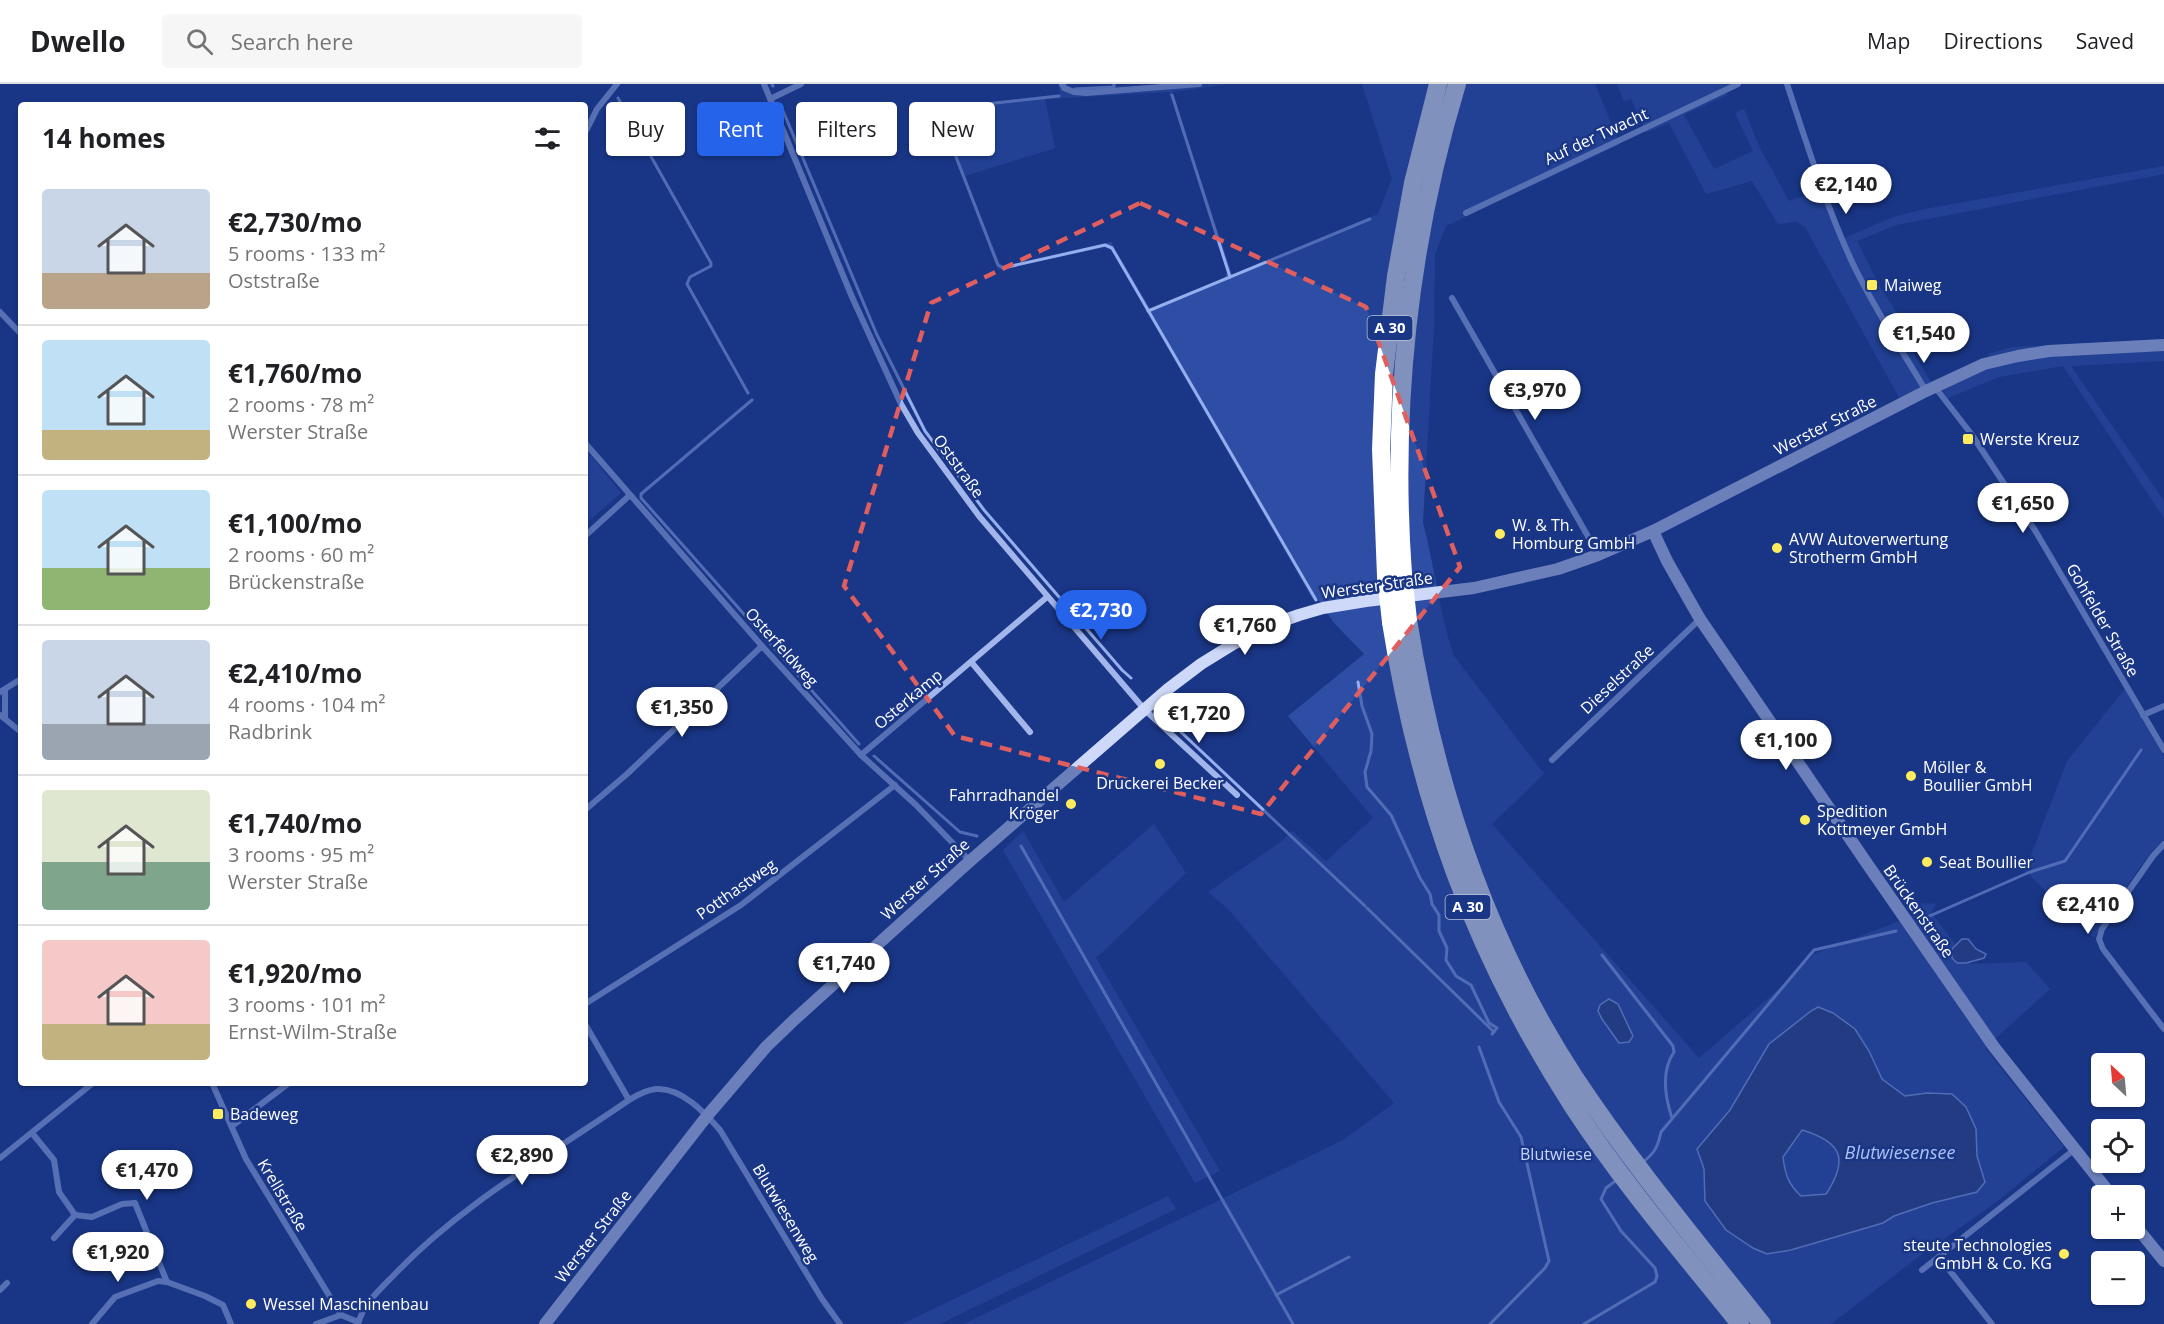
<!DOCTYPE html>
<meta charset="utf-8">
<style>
:root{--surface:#fff;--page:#f6f6f6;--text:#202124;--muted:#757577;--line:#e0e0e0;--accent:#2563eb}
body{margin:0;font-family:"Open Sans",sans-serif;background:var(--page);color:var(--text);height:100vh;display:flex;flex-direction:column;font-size:22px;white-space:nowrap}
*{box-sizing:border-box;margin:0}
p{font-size:20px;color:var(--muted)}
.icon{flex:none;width:33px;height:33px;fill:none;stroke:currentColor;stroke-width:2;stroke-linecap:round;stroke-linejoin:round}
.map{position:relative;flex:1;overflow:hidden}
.side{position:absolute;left:18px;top:18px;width:570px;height:984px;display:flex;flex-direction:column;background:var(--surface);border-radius:6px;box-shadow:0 2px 4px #0004}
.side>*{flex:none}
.banner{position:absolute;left:606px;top:18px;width:570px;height:54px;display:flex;gap:12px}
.needle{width:39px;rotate:334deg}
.fabs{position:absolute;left:2091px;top:969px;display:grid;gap:12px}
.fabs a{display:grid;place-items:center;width:54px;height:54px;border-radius:6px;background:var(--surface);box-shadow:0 2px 4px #0004;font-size:30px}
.price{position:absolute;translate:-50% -51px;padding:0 14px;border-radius:21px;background:#fff;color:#222;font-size:20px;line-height:39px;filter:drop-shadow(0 2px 3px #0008)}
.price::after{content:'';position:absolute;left:50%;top:36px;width:18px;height:14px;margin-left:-9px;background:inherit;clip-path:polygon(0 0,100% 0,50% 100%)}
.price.active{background:var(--accent);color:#fff}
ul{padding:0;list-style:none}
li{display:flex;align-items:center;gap:18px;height:150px;padding:0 24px}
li+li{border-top:2px solid var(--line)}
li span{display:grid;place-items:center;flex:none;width:168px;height:120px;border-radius:6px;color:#555}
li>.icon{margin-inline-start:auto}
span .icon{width:72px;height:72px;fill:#fffc;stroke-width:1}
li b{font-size:26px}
h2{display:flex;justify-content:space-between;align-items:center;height:72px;padding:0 24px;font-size:26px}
.tag{padding:0 21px;border-radius:6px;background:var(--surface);box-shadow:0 2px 4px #0004;font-size:21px;line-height:54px}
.tag.active{background:var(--accent);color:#fff}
header{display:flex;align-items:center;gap:36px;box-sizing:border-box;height:84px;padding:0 30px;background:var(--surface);border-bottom:2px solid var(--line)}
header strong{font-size:28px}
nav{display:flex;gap:33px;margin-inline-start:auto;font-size:21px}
.search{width:420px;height:54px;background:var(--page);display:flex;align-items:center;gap:15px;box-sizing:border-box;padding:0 21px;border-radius:6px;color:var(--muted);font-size:22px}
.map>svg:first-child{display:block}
</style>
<header>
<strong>Dwello</strong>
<div class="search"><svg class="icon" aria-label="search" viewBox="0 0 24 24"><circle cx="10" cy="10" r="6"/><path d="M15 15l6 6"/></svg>Search here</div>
<nav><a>Map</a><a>Directions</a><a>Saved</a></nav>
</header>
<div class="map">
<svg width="2164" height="1240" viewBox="0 0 2164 1240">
<rect width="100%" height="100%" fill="#1a3686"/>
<g fill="#2d4ea4" fill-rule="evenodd">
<path d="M1058,0H1067L1073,4L1112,2V0L1116,2L1229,0L1172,8L1232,191L1378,130L1392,95L1362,0H1595L1620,60L1446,142L1435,170L1434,241L1423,439C1435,483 1439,529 1454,572L1544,690L1492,740L1699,974L1779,905L1814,870L1897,838L1911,831L1922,819L1936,820L1931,829L1971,880L2026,878L2050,905L1985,964L2064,1063L1995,1119L1913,1177L1831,1240H964L1343,1056L1394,1019L1228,825L1208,808L1282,757L1292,747L1326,777L1373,734L1288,632L1364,570L1334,539L1317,514L1314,517L1111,166L1105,163L998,186L936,25L1060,10ZM1169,8L1227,188L1225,194L1150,225L1111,158L1004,182L999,178L965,92L1055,64L1045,15Z"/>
<path d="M1617,0H1729L1730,2L1724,5L1727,11L1684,31L1714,85L1753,67L1735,29L1744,25L1760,64L1789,117L1822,106L1842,155L1893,133L1925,125L2164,82V90L1896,141L1857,157L1881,205L1901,235L1896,238L1933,302L1902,319L1805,143L1797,138L1778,140L1752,97L1706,110L1669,39L1646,49L1631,15L1624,17Z"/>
<path d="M2164,255V277L2071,282L2164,417V434L2063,282L1999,293L1948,314L1937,298L1990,273L1988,270L2012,263Z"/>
<path d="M585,364L621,409L585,440Z"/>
<path d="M2125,605L2164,673V756C2140,776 2112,827 2094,854L2025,787L2067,677Z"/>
<path d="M1154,740L1186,789L1096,874L1220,1087L1195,1099L1003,766L1023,747L1064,818Z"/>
<path d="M1168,1112L1176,1125L940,1240H902Z"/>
</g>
<g fill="#2d427e" stroke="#95aeee" stroke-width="1.5" fill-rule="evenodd">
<path d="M1962,855H1968L1976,865L1986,870L1984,874L1966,879H1957L1952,874V865Z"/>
<path d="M1609,915L1618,920L1633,952L1629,958L1619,959L1602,935L1598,927L1600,921Z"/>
<path d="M1818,923L1833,929L1855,945L1869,967L1882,995L1905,1012L1927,1009L1952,1010L1966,1023L1976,1045L1977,1072L1985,1098L1977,1108L1932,1119L1894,1132L1883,1139L1791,1166L1767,1170L1753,1164L1726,1146L1705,1117L1704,1085L1697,1065L1730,1026L1769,960L1811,927ZM1802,1046C1842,1058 1849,1075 1826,1110L1801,1112C1788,1100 1785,1090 1783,1073Z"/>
</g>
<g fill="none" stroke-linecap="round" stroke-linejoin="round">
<g stroke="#95aeee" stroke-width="3">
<path d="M772,0L773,2"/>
<path d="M1075,5L1114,3V0"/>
<path d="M1172,11L1230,193"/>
<path d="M1059,12L941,25L939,29L998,181L1003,184L1105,161L1112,164L1316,516"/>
<path d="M618,14L711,179V182L690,193L687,200L748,309"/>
<path d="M781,22L877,251L925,347L984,426L1122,586L1131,594"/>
<path d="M1148,227L1370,135"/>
<path d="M752,316L641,410V414L859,660"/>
<path d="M1358,598L1362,622L1372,650L1371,667L1365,688L1367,703L1391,731L1420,794L1430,810L1432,820L1439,831V847L1447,864L1446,876L1456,892L1471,901L1489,939L1497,944L1492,950"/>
<path d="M1164,632L1365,822"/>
<path d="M874,672L960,748L977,752"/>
<path d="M1021,762L1293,1240"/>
<path d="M1367,824L1494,948"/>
<path d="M1925,834L2030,788L2065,777L2141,666"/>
<path d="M1602,871L1673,962L1674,968C1661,987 1665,1013 1672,1034"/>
<path d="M1479,963L1499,1018L1521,1053L1549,1177L1545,1184L1490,1240"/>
<path d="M1643,1078C1655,1069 1658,1062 1661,1048L1814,866L1896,847"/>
<path d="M1276,1211L1349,1173"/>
<path d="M1584,1240L1655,1198L1657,1192L1655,1184L1621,1147L1601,1115L1606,1104L1618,1095"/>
</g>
<g stroke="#a2b6ec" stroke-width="6">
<path d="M764,0L852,213L901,320L918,349L979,432L1145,626L1237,711"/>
<path d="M1062,0L1064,4L1074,8L1086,9L1199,0"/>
<path d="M1787,0C1807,60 1826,122 1853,180C1874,224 1901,265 1926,307"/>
<path d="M770,15L801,0"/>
<path d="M585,49L597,25L617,0"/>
<path d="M1466,129L1738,0"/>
<path d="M1452,214L1598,470"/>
<path d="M0,228L21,250"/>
<path d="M1935,303L1972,351L2036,448L2164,666"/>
<path d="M585,359L762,562L861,671L916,721L970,777"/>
<path d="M585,452L630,411"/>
<path d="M972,579L1030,648"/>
<path d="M0,608L21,595"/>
<path d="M0,631L21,648"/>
<path d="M2143,631L2164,622"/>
<path d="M5,634V606"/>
<path d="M861,671L1047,513"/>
<path d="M1552,676L1700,535"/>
<path d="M585,726L627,690L762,562"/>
<path d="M2164,760L2153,772L2102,845L2099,855L2103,865L2164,945"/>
<path d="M585,920L741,821L895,701"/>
<path d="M585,940L629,1016"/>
<path d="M212,999L246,1075L341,1231"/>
<path d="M232,1042L289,999"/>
<path d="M32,1049L54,1076L59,1108L75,1131L92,1133L122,1120L135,1119L167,1198L205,1212L223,1221L231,1240"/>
<path d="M0,1074L93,999"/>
<path d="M54,1154L75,1131"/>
<path d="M1939,1173L1992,1240"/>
<path d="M1922,1186L2075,1065"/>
<path d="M0,1206L7,1199"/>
<path d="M92,1240L115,1213L158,1197L167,1198"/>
<path d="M316,1240L341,1231L358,1238"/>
<path d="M358,1240C363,1221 379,1206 393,1192C461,1120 548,1072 629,1016C637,1011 646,1006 656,1005C681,1003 705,1029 720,1046L822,1215L840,1240"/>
</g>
<g stroke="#ced9f9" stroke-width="12">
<path d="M1653,447L1667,477L1700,535L1868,781L1994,963L2112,1112"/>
<path d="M2134,1140L2164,1177"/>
<path d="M545,1240L707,1032L766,963L794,936L970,777L1168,605L1201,580L1235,559L1276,539L1299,531L1323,524L1366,517L1474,504L1558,485L1598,471L1653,447L1926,307L1984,280L2018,272L2049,267L2164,261"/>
</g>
<g stroke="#fff" stroke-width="18">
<path d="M1403,490C1391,325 1409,158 1457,0"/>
<path d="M1386,492L1381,365L1384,290L1396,192L1413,99L1438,0"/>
<path d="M1408,536C1434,697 1485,856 1575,994C1632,1080 1698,1159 1762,1240"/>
<path d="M1391,538C1419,716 1474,869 1572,1021C1622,1098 1683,1169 1740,1240"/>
</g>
<g stroke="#fff" stroke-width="18">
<path d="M1403,490L1408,536"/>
<path d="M1386,492L1391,538"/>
</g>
</g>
<path d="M0 0H2164V1240H0ZM1140,119L1366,223L1460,483L1261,730L955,652L844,502L931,219Z" fill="#1a3686" fill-opacity=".55" fill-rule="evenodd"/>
<path fill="none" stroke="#e05e5e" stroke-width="4.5" stroke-dasharray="12 8" stroke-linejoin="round" d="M1140,119L1366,223L1460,483L1261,730L955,652L844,502L931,219Z"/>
<g fill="#feec5e" stroke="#1a3686" stroke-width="2">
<rect x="1866" y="195" width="12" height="12" rx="3"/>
<rect x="1962" y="349" width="12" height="12" rx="3"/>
<circle cx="1500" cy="450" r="6"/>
<circle cx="1777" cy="464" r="6"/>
<circle cx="1160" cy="680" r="6"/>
<circle cx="1911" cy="692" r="6"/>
<circle cx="1071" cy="720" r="6"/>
<circle cx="1805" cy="736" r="6"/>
<circle cx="1927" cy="778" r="6"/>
<rect x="212" y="1024" width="12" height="12" rx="3"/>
<circle cx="2064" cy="1170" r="6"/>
<circle cx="251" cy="1220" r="6"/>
</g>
<g text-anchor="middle" stroke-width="5" stroke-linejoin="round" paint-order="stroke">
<g fill="#1a3686" stroke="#bac3db" stroke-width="1.5">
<rect x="1367.5" y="232" width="45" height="24" rx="4.5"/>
<rect x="1445.5" y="811" width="45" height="24" rx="4.5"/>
</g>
<g font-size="15" font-weight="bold" fill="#fff">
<text x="1390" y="249">A 30</text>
<text x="1468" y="828">A 30</text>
</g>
<g font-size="16" fill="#fff" stroke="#1a3686">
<text transform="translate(1596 52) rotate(-25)" y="6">Auf der Twacht</text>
<text transform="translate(1825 341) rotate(-27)" y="6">Werster Straße</text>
<text transform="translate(959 382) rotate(54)" y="6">Oststraße</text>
<text transform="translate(1377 501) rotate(-8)" y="6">Werster Straße</text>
<text transform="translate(2103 536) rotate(60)" y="6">Gohfelder Straße</text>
<text transform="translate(782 563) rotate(48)" y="6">Osterfeldweg</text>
<text transform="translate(1617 595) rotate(-43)" y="6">Dieselstraße</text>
<text transform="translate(908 615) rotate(-40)" y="6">Osterkamp</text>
<text transform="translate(925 795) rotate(-42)" y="6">Werster Straße</text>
<text transform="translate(736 805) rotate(-35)" y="6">Potthastweg</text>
<text transform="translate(1919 827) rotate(55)" y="6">Brückenstraße</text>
<text transform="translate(283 1111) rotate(59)" y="6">Krellstraße</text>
<text transform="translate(786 1129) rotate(59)" y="6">Blutwiesenweg</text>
<text transform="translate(593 1152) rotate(-52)" y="6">Werster Straße</text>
</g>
<g font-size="16" fill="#fff" stroke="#1a3686" text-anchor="start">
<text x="1884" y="207">Maiweg</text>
<text x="1980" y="361">Werste Kreuz</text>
<text x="1512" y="447">W. &amp; Th.<tspan x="1512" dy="18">Homburg GmbH</tspan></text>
<text x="1789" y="461">AVW Autoverwertung<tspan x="1789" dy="18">Strotherm GmbH</tspan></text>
<text x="1923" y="689">Möller &amp;<tspan x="1923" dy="18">Boullier GmbH</tspan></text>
<text x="1160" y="705" text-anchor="middle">Druckerei Becker</text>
<text x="1059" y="717" text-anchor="end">Fahrradhandel<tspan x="1059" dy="18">Kröger</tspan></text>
<text x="1817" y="733">Spedition<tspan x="1817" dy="18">Kottmeyer GmbH</tspan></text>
<text x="1939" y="784">Seat Boullier</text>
<text x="230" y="1036">Badeweg</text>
<text x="2052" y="1167" text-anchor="end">steute Technologies<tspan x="2052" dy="18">GmbH &amp; Co. KG</tspan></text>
<text x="263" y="1226">Wessel Maschinenbau</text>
</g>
<g font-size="16" fill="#c7d5f9" stroke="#1a3686">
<text x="1556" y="1076">Blutwiese</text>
</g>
<g font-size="18" font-style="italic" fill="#adc1f3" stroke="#1a3686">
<text x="1900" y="1075">Blutwiesensee</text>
</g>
</g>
</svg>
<div class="fabs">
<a><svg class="needle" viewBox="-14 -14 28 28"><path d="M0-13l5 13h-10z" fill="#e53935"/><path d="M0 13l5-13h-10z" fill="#757577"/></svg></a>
<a><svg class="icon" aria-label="locate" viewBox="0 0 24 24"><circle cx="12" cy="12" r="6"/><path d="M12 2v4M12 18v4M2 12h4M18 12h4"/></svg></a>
<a>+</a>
<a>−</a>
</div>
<b class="price" style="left:1846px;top:131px">€2,140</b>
<b class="price" style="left:1924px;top:280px">€1,540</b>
<b class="price" style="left:1535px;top:337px">€3,970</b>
<b class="price" style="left:2023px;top:450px">€1,650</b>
<b class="price active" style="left:1101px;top:557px">€2,730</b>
<b class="price" style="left:1245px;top:572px">€1,760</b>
<b class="price" style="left:682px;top:654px">€1,350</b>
<b class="price" style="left:1199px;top:660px">€1,720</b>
<b class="price" style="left:1786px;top:687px">€1,100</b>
<b class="price" style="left:2088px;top:851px">€2,410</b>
<b class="price" style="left:844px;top:910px">€1,740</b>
<b class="price" style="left:522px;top:1102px">€2,890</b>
<b class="price" style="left:147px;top:1117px">€1,470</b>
<b class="price" style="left:118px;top:1199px">€1,920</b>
<div class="banner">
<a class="tag">Buy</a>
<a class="tag active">Rent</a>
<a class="tag">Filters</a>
<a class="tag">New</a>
</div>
<section class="side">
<h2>14 homes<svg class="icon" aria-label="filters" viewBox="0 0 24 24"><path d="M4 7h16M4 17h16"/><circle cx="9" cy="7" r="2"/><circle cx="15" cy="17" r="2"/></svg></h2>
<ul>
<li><span style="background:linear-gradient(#c9d6e8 70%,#b9a48a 0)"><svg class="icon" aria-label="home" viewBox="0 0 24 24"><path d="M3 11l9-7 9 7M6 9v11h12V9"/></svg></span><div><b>€2,730/mo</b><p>5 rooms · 133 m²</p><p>Oststraße</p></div></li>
<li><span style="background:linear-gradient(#bfe0f5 75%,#c2b280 0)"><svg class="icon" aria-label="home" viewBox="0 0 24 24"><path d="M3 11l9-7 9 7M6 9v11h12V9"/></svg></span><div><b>€1,760/mo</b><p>2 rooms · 78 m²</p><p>Werster Straße</p></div></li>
<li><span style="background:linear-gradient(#bfe0f5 65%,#8fb573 0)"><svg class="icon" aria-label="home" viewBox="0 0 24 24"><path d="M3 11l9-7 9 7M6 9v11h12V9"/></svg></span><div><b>€1,100/mo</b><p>2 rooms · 60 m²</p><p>Brückenstraße</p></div></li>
<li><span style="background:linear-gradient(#c9d6e8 70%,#9aa5b1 0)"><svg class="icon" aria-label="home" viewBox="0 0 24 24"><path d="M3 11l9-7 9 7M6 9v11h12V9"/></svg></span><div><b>€2,410/mo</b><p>4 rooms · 104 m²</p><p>Radbrink</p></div></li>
<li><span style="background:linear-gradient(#dfe7d0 60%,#7fa58c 0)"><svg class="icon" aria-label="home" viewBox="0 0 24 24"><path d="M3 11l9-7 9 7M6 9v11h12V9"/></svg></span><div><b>€1,740/mo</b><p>3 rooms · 95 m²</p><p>Werster Straße</p></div></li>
<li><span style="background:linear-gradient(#f6c9c9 70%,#c2b280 0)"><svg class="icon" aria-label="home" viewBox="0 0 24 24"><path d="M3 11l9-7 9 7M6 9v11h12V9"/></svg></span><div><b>€1,920/mo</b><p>3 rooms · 101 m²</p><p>Ernst-Wilm-Straße</p></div></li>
</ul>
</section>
</div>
